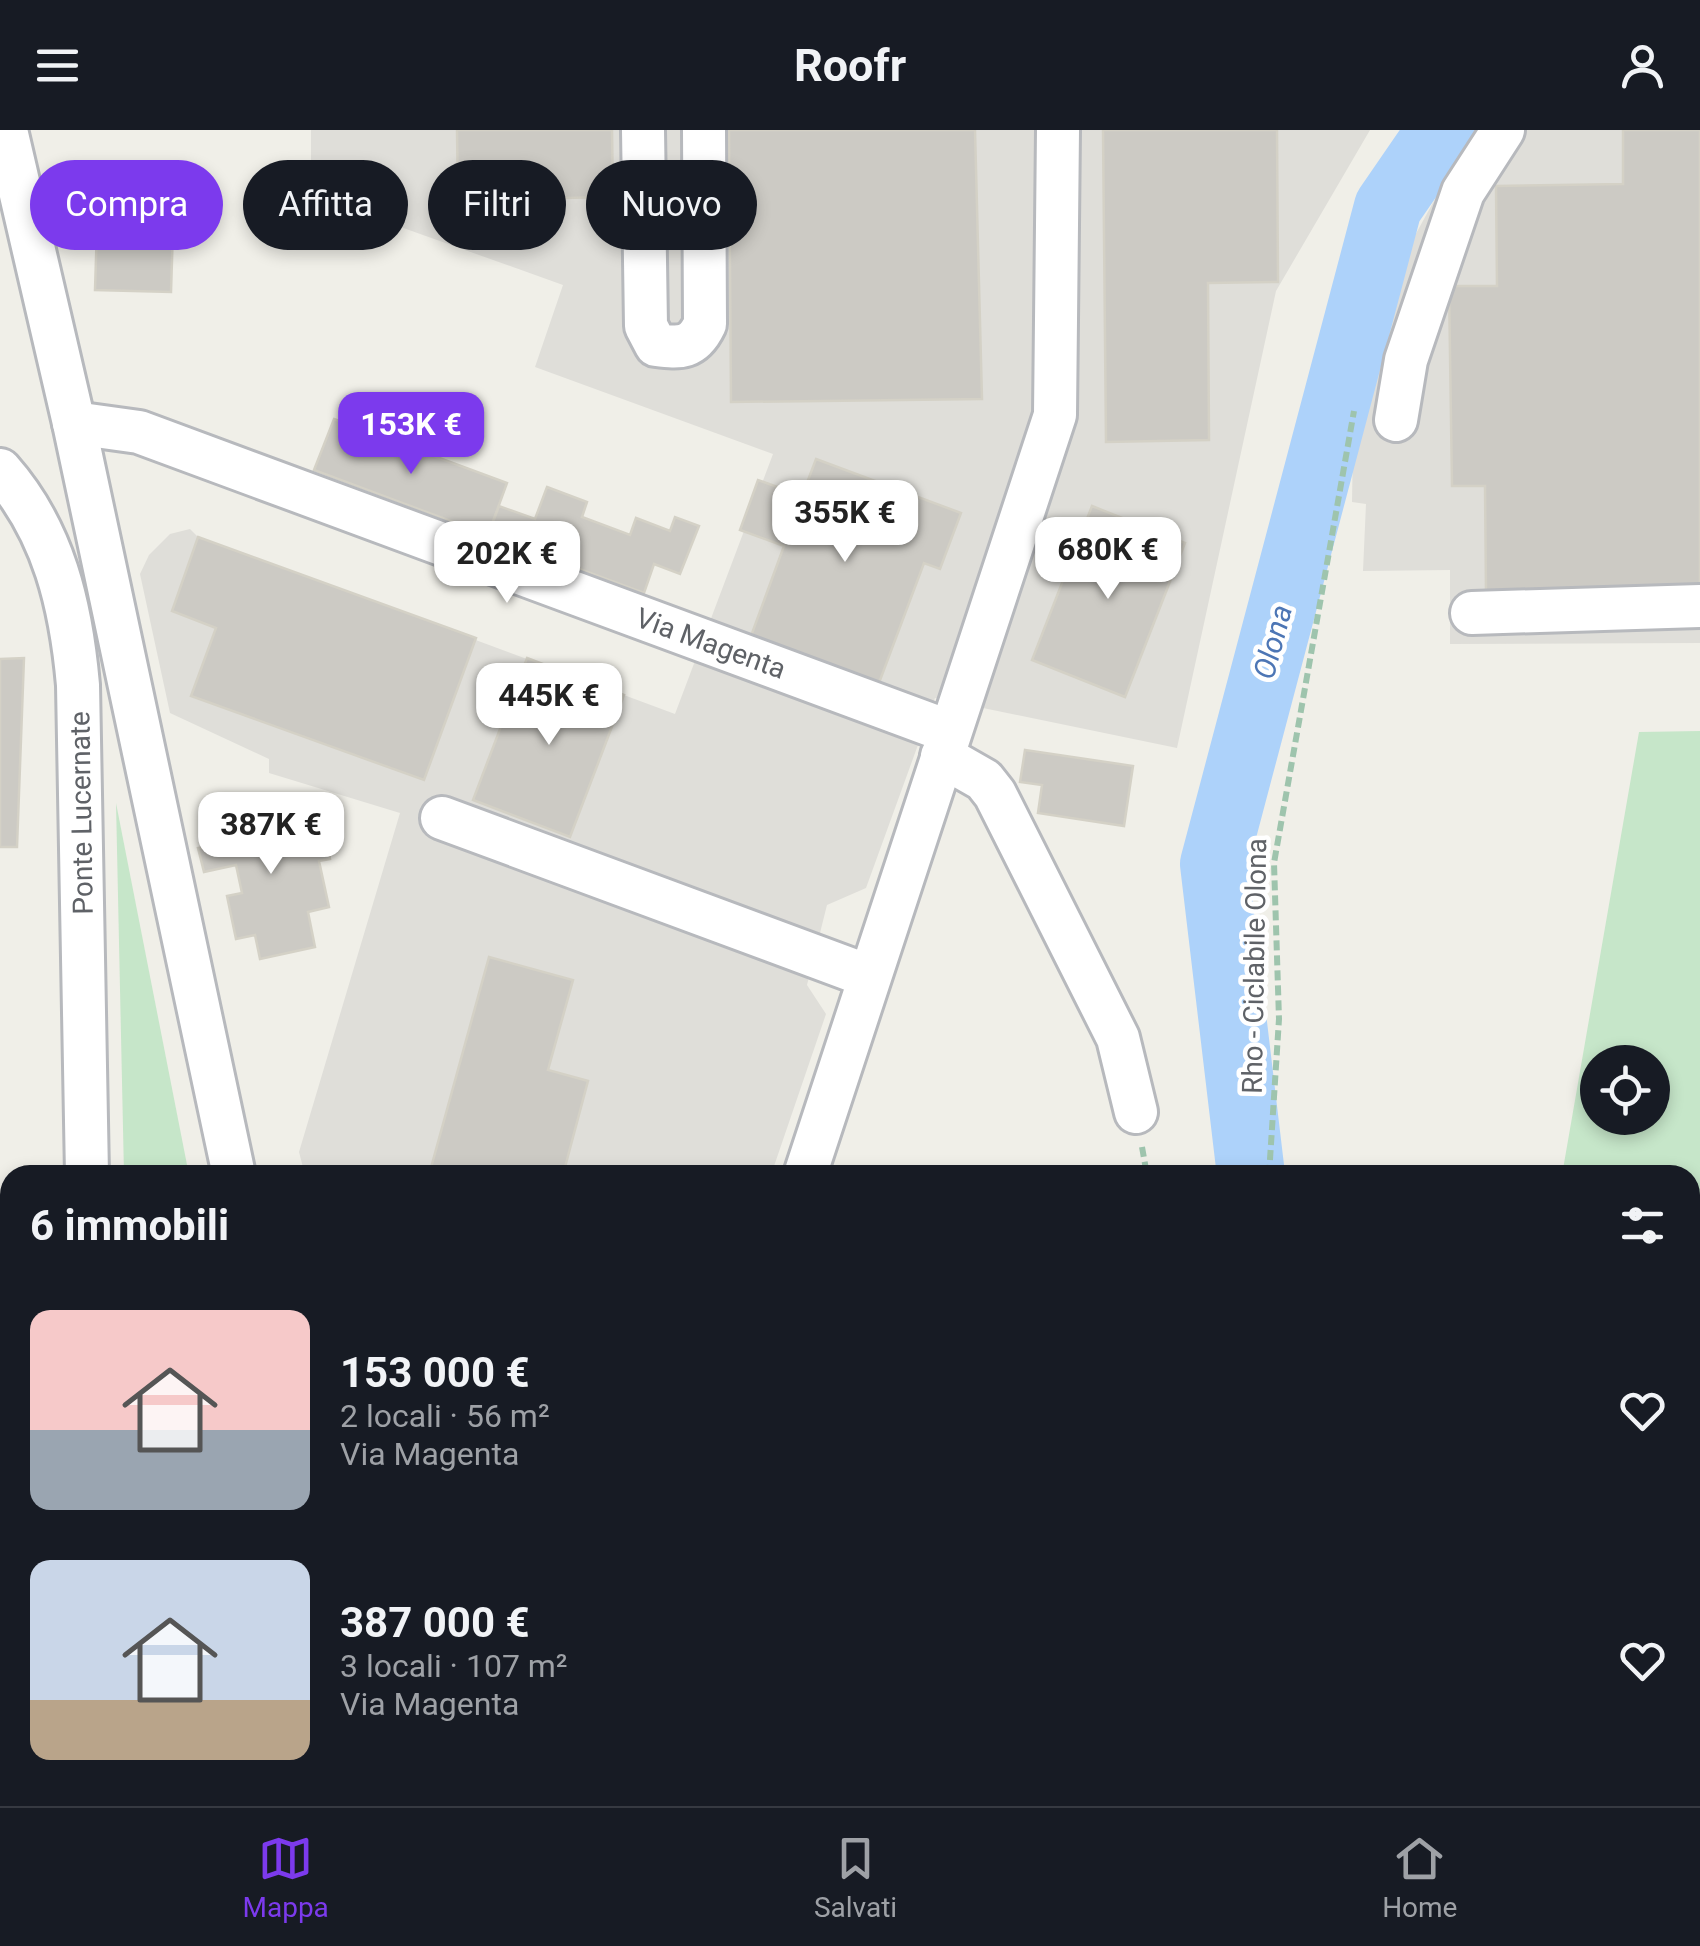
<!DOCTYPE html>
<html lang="it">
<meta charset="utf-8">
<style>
:root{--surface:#171b24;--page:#242831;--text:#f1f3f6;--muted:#9ea1a6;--line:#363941;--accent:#7c3aed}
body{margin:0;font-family:Roboto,sans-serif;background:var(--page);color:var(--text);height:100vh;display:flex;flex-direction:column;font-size:38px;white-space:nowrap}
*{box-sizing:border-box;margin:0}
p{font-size:32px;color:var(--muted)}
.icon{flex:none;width:55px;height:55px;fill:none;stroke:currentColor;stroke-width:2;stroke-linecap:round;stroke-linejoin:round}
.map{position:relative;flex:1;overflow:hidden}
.drawer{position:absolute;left:0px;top:1035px;width:1700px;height:642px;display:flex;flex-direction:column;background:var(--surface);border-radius:30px 30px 0 0;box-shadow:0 5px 15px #0003}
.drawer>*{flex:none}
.top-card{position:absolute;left:30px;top:30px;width:1000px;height:90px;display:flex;gap:20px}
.fabs{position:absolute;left:1580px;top:915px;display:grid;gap:20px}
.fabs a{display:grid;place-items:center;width:90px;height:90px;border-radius:50%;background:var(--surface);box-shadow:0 5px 15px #0003;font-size:50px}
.price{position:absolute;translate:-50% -85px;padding:0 22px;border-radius:20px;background:#fff;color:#222;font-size:32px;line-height:65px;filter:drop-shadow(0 2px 5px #0008)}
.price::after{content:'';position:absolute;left:50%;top:60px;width:30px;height:22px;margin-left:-15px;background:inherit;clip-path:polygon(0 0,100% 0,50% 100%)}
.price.current{background:var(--accent);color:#fff}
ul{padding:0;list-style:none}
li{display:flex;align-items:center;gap:30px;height:250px;padding:0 30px}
li span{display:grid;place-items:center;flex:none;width:280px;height:200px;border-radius:20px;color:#555}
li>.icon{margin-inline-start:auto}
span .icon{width:120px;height:120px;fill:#fffc;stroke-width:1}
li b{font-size:42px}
h2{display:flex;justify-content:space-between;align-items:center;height:120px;padding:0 30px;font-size:42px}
.pill{padding:0 35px;border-radius:45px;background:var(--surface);box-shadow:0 5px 15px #0003;font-size:35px;line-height:90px}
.pill.current{background:var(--accent);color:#fff}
header{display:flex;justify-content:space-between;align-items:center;height:130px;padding:0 30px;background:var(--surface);font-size:45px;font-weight:700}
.tab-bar{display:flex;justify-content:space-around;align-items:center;height:140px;border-top:2px solid var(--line);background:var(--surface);font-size:28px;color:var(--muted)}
.tab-bar a{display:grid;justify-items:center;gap:5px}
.tab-bar .current{color:var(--accent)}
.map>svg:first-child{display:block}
</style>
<header><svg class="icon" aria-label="menu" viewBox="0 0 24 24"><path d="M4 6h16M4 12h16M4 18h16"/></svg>Roofr<svg class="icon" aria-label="person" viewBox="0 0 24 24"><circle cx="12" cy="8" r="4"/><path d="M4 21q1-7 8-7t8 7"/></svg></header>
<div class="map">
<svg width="1700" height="1676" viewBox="0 0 1700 1676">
<rect width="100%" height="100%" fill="#f0efe8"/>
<g fill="#dfded9">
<path d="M311,0H1370L1276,161L1177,618L935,568L866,758L827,775L807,855L826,884L771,1045H305L299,1022L400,683L269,643V629L170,583L140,444L149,425L170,404L190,399L198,407L675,584L773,324L535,237L563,155L311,65Z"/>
<path d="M1473,0H1700V513L1450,514V440L1363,441L1366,374L1352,372L1353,313L1390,196L1389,176L1413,109Z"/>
</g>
<g fill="#c6e6c9" fill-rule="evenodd">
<path d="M1700,601V1082L1690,1080V1045H1562L1639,602ZM1652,932V988H1598V932Z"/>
<path d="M116,673L189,1045H124Z"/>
</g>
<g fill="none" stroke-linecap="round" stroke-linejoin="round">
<g stroke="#add2fa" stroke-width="68">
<path d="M1251,1045L1214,734L1388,77L1441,0"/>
<path d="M1088,1676L1090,1668"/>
</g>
</g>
<g fill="#cccac4" stroke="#d4d1c6" stroke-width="2.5">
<path d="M457,0H612L613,67L458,70Z"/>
<path d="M729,0H975L982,269L731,272Z"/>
<path d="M1103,0H1277L1278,152L1208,153L1209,310L1106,312Z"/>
<path d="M1623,0H1700V459L1486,461L1485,356H1452L1449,156H1497L1496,56L1623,54Z"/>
<path d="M98,66L174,67L171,162L95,160Z"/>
<path d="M334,289L507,353L488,405L314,340Z"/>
<path d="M816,329L961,383L940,439L924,433L879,553L751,506L784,416L740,400L758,350L802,366Z"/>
<path d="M547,357L587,372L582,387L630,405L636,388L670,401L675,387L699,396L680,444L654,434L644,463L488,405L499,376L535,389Z"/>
<path d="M1092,376L1185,413L1125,567L1032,530Z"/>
<path d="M198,407L476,508L424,650L191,566L216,498L172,481Z"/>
<path d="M24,528L17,717H0V529Z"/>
<path d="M527,528L624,565L570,707L473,670Z"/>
<path d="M1025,620L1133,636L1124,696L1038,683L1042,655L1020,652Z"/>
<path d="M279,672L286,702L323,694L330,729L319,731L329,777L308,782L315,817L260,829L255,805L236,809L227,766L242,763L236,735L204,742L198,718L216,715L210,687Z"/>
<path d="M489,827L573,850L548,940L588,951L564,1041L579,1045H429Z"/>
<path d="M1690,1361L1700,1363L1696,1407L1690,1406Z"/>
</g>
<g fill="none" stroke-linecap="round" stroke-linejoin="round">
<defs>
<g id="minor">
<path d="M6,0L74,293L234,1045"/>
<path d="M643,0L646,196L656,215C681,218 693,219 705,194L704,0"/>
<path d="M1396,290L1406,230L1463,62L1503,0"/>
<path d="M74,293L139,302L950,602"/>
<path d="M0,340C54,401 71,476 78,555L87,1045"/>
<path d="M1472,483L1700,476"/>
<path d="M942,626L984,650L995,664L1118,908L1136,982"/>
<path d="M442,688L868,846"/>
<path d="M805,1045L1055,285L1058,0"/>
<path d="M1690,1139L1700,1141"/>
<path d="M243,1668L251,1676"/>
<path d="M497,1668L500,1676"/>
<path d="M307,1676L309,1668"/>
<path d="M540,1676L547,1668"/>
<path d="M1236,1676L1237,1668"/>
</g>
</defs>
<use href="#minor" stroke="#b7b9bd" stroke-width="48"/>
<g stroke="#9ec4ad" stroke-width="6" stroke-dasharray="10 5" stroke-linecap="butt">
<path d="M1142,1017L1147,1045"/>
<path d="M1269,1045L1279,889L1274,733L1354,281"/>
<path d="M1690,1189L1700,1191"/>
<path d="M1288,1676L1289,1668"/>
</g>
<use href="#minor" stroke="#fff" stroke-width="42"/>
</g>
<g text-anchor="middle" stroke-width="9" stroke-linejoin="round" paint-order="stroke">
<g font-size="28" fill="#5f6267" stroke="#fff">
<text transform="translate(711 513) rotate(20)" y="10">Via Magenta</text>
<text transform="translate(81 683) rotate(-91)" y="10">Ponte Lucernate</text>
<text transform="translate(1254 836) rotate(-89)" y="10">Rho - Ciclabile Olona</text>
</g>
<g font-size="30" font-style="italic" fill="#4d76b5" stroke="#fff">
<text transform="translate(1273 512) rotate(-75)" y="10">Olona</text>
</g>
</g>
</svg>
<div class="fabs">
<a><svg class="icon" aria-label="locate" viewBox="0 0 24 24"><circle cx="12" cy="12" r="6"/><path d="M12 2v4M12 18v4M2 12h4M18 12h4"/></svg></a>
</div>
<b class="price current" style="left:411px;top:347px">153K €</b>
<b class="price" style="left:845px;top:435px">355K €</b>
<b class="price" style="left:1108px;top:472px">680K €</b>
<b class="price" style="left:507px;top:476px">202K €</b>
<b class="price" style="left:549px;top:618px">445K €</b>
<b class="price" style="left:271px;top:747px">387K €</b>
<div class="top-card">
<a class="pill current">Compra</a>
<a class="pill">Affitta</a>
<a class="pill">Filtri</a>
<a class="pill">Nuovo</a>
</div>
<section class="drawer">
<h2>6 immobili<svg class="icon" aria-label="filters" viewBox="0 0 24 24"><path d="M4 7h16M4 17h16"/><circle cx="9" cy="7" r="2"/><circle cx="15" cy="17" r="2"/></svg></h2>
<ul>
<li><span style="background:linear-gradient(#f6c9c9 60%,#9aa5b1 0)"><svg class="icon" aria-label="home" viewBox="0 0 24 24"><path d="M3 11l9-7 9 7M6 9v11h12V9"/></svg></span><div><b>153 000 €</b><p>2 locali · 56 m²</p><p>Via Magenta</p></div><svg class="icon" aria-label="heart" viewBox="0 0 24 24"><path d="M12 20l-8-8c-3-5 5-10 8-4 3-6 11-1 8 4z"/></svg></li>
<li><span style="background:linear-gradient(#c9d6e8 70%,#b9a48a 0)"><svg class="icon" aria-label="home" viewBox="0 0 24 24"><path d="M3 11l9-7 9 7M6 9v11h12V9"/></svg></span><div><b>387 000 €</b><p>3 locali · 107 m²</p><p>Via Magenta</p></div><svg class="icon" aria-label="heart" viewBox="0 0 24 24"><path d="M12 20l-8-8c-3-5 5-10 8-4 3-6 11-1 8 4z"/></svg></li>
</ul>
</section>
</div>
<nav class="tab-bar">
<a class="current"><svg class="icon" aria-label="map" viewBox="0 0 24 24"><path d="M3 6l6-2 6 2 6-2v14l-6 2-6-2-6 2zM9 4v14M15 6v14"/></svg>Mappa</a>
<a><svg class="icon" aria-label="saved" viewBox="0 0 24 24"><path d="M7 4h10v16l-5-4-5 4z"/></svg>Salvati</a>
<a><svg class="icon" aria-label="home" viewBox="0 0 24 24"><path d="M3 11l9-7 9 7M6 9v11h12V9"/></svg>Home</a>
</nav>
